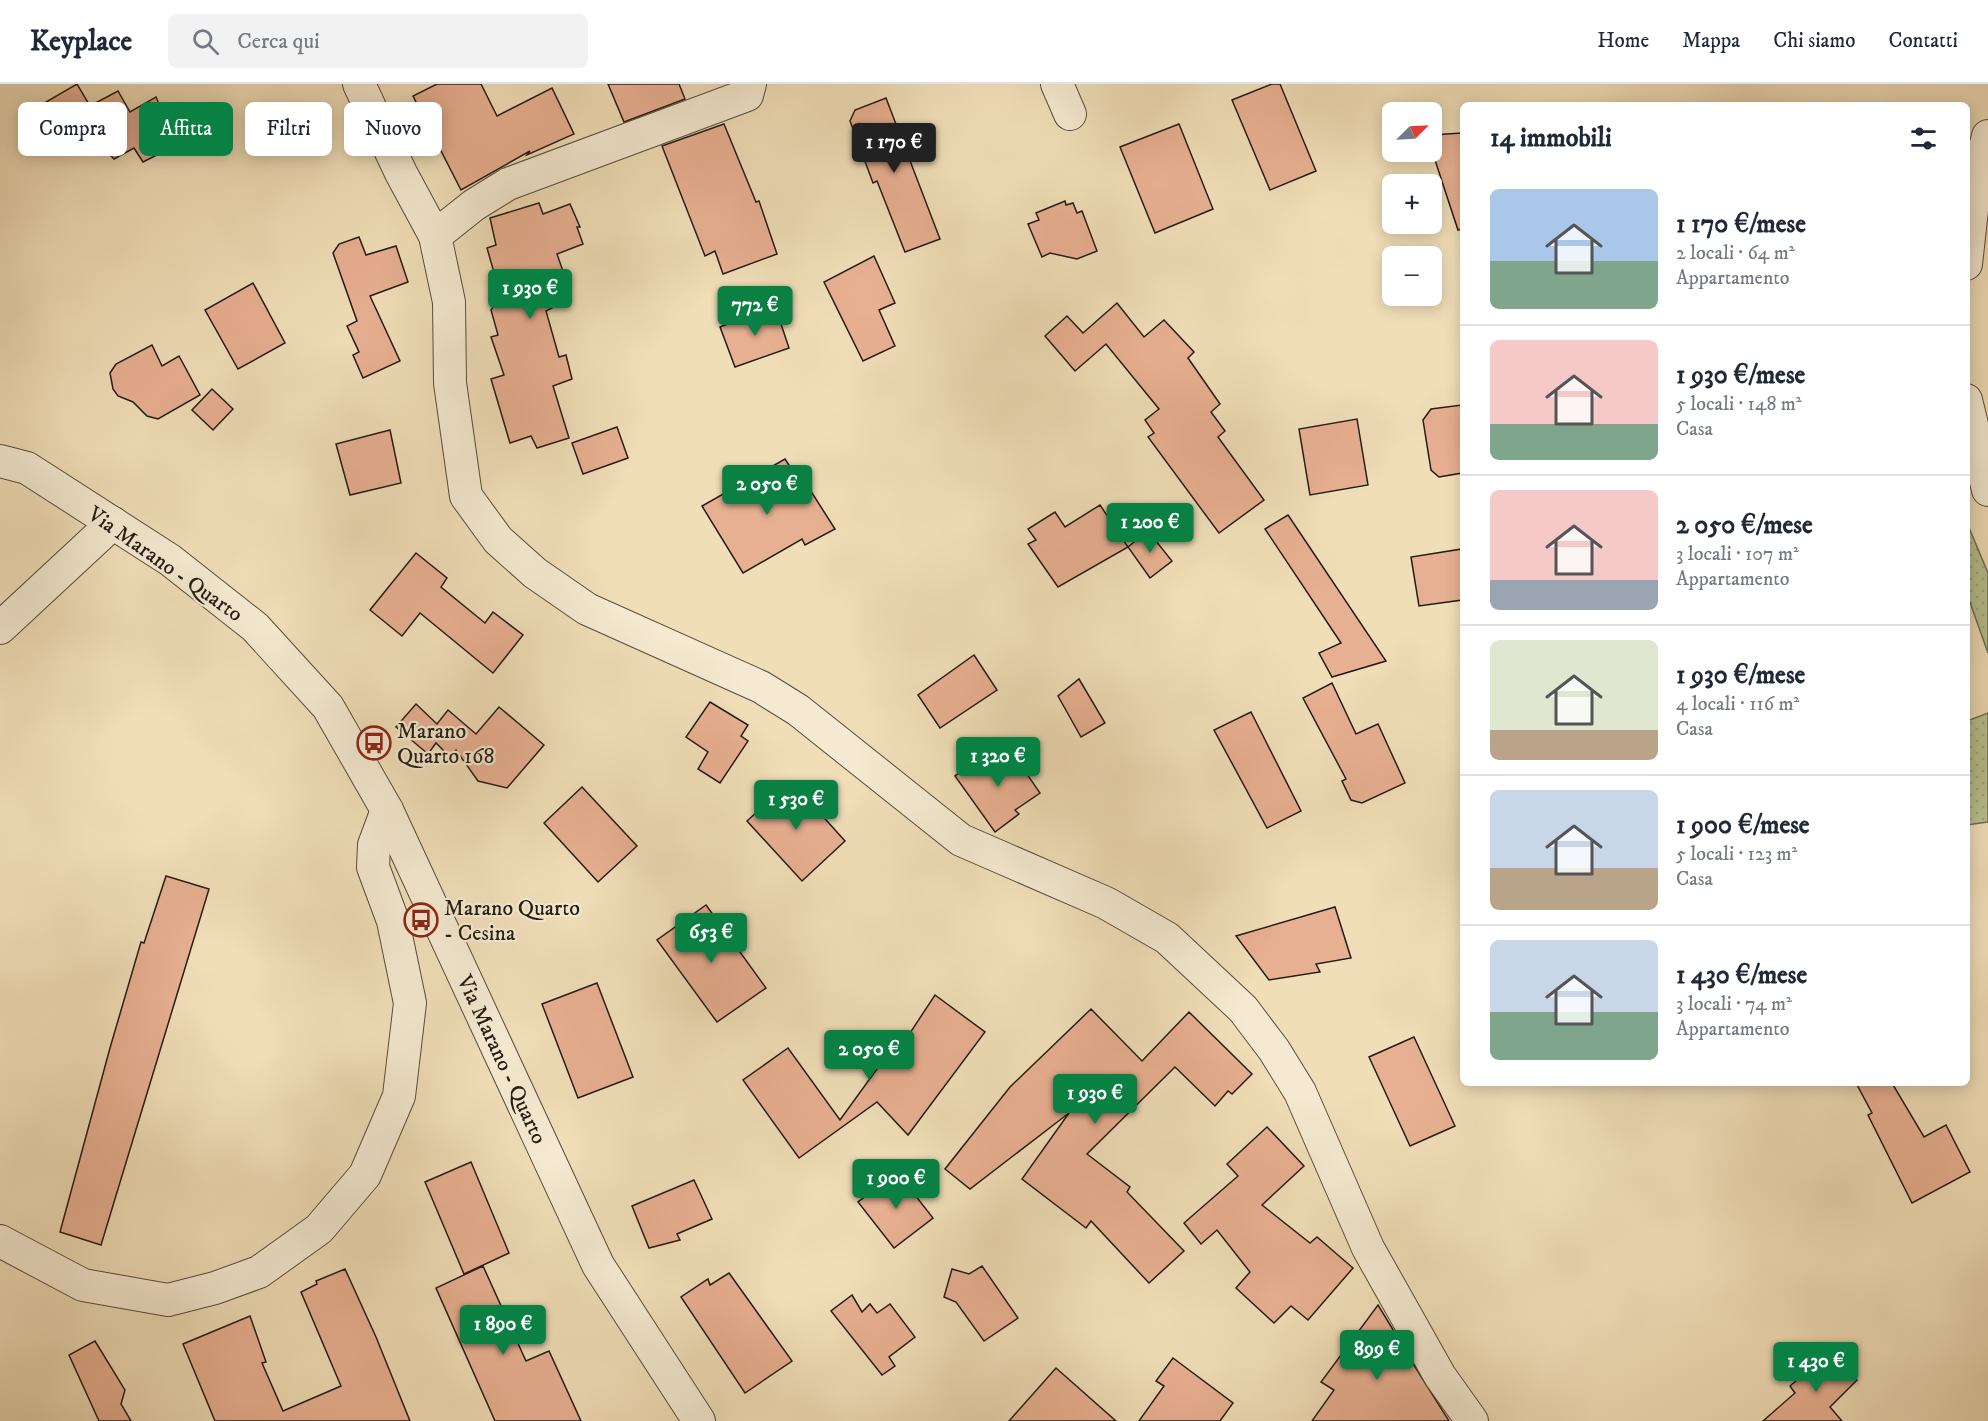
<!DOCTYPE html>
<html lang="it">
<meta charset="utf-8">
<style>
:root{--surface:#fff;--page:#f2f2f3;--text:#1f2937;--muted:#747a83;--line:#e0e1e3;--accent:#0b8043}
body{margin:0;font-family:"IM FELL DW Pica",serif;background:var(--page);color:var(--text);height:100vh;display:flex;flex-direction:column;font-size:22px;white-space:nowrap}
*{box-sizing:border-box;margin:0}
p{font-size:20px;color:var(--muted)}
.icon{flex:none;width:33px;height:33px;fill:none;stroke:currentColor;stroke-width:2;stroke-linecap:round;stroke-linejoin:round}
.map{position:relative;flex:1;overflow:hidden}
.drawer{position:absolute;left:1460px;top:18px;width:510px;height:984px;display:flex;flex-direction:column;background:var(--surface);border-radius:9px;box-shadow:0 3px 15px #0003}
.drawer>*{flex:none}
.top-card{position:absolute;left:18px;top:18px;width:570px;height:54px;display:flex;gap:12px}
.needle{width:39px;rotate:66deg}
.fabs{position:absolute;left:1382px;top:18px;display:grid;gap:12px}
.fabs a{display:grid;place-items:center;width:60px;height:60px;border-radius:9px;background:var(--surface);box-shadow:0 3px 15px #0003;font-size:30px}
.price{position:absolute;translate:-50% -51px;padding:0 14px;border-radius:6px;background:var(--accent);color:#fff;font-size:20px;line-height:39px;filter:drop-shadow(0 2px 3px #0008)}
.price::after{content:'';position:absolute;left:50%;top:36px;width:18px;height:14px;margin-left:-9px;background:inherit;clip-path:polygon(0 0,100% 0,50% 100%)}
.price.current{background:#222;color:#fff}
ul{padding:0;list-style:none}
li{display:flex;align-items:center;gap:18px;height:150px;padding:0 30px}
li+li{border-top:2px solid var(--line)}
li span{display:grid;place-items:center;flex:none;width:168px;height:120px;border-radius:9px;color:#555}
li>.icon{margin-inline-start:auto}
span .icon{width:72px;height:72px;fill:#fffc;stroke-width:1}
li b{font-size:26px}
h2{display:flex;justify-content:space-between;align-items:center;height:72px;padding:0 30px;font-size:26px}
.pill{padding:0 21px;border-radius:9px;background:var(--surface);box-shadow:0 3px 15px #0003;font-size:21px;line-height:54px}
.pill.current{background:var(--accent);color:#fff}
header{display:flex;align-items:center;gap:36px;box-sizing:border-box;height:84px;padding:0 30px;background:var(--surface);border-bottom:2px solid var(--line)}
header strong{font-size:28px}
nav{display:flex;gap:33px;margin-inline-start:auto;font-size:21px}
.search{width:420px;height:54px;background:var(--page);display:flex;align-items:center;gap:15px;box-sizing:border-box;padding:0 21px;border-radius:9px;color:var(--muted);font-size:22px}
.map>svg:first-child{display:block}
</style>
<header>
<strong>Keyplace</strong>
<div class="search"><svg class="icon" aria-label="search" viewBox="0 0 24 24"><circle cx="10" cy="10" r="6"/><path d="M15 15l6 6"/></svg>Cerca qui</div>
<nav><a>Home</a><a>Mappa</a><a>Chi siamo</a><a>Contatti</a></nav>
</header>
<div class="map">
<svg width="1988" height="1337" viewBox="0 0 1988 1337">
<defs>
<pattern id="grass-dots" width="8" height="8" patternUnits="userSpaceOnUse" patternTransform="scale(1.5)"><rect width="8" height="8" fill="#b8c190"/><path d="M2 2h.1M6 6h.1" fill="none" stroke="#9ea57b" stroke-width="1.8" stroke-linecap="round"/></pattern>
</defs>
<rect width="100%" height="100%" fill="#f0deb8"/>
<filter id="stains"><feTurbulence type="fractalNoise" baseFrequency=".00333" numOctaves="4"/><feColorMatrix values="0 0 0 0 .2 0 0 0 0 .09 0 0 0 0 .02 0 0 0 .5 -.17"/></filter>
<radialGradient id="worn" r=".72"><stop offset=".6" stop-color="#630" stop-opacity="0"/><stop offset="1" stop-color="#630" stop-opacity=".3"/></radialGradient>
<g fill="url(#grass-dots)" stroke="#6e6e52" stroke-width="1.5">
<path d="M1967,439L1988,489V569L1967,510Z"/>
<path d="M1988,629V738L1967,741V637Z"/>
</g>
<g fill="#e8b092" stroke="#241c14" stroke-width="1.5">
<path d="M77,0L90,22L118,7L130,28L156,13L166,37L163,40L175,62L143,78L134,64L114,75L104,64L96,68L88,57L73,66L46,18Z"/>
<path d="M437,0H481L497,32L552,4L574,50L527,71L530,67L461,106L413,12Z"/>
<path d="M608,0H679L685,15L624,38Z"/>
<path d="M1272,0H1280L1316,87L1270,106L1232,16Z"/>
<path d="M886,14L940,155L905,168L877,97L873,99L850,37L855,26Z"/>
<path d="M724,40L756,118L759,117L777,170L723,190L715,167L705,172L662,62Z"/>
<path d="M1179,40L1213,125L1155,149L1120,63Z"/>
<path d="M1462,49V145L1458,146L1431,64V51Z"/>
<path d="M1065,117L1066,121L1073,119L1077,129L1082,127L1097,167L1077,175L1050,169L1042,173L1028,140L1039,136L1036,129Z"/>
<path d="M539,119L543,130L570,120L580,143H577L583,160L557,170L564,190L544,195L554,223L546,227L559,273L566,271L572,295L553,302L569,354L537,364L531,352L510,359L491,295L504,291L491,253L498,251L491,226L501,213L487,164L496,161L490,134Z"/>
<path d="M359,153L366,171L396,162L408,198L370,212L400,277L363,294L353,271L359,268L347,242L357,237L333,169L339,160Z"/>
<path d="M874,172L895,219L879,226L895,262L863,277L824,198Z"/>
<path d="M253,199L285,259L238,285L205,226Z"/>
<path d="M1117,219L1144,253L1164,236L1194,268L1188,274L1220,320L1211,328L1225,347L1218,353L1264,416L1219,449L1148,353L1154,349L1145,336L1159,325L1106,260L1075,287L1045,252L1067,232L1083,249Z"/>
<path d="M775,222L789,264L735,283L720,243Z"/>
<path d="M152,261L162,282L179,272L200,311L158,335L147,332L133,318L118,312L113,305L110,289L116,280Z"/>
<path d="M212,305L233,325L213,346L192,326Z"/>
<path d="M1462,321V389L1439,393L1431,386L1423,336L1431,325Z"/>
<path d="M1357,335L1368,401L1310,411L1299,345Z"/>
<path d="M617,343L628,374L583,390L572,359Z"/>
<path d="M390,346L401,399L350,411L336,360Z"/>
<path d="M785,375L803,403L807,401L835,445L805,461L802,455L743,489L702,422Z"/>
<path d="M1100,421L1128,463L1058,503L1028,460L1036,456L1028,445L1055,428L1065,443Z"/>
<path d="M1288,431L1386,577L1332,593L1319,569L1341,559L1265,445Z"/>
<path d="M1148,447L1172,477L1150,494L1128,463Z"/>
<path d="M1462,465V516L1419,522L1411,473Z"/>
<path d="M416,469L447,494L441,503L485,539L493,528L523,551L493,589L420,529L402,552L370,526Z"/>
<path d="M974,571L997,606L940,644L918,611Z"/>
<path d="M1079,595L1105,639L1081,653L1058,612Z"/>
<path d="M1332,599L1356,650L1378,640L1405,699L1362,719L1351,716L1342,697L1346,695L1303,614Z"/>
<path d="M710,618L748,641L741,652L748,657L720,699L698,685L708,668L686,653Z"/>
<path d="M416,620L437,640L448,626L476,650L499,623L544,661L507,704L478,697L456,666L449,672L436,659L428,670L396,643Z"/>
<path d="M1251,628L1301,727L1267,744L1214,646Z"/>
<path d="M1009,664L1040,709L1015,726L1019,730L995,748L955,692L979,673L985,681Z"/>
<path d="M791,697L845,757L802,797L747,737Z"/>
<path d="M582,703L637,762L598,798L544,739Z"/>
<path d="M166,792L209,805L101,1161L60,1148L110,964L141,858L144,859Z"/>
<path d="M706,821L766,904L717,938L657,856Z"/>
<path d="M1335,823L1351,874L1316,880L1320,888L1269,896L1236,852Z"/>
<path d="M597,899L633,993L578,1014L542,920Z"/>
<path d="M935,911L985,948L908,1051L877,1018L799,1074L743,996L788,964L840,1036L882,978L887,984Z"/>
<path d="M1091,925L1142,977L1189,928L1252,990L1232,1010L1228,1007L1215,1022L1175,983L1087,1070L1130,1103L1127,1108L1184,1167L1149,1199L1091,1137L1086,1144L1022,1095L1069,1029L970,1105L945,1085L1010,1003Z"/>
<path d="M1414,953L1455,1042L1410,1062L1369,973Z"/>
<path d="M1856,999H1892L1924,1053L1946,1041L1970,1088L1912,1119L1868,1031L1872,1029Z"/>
<path d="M1267,1043L1304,1082L1262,1121L1310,1159L1317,1153L1353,1184L1308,1236L1291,1222L1274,1239L1236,1204L1250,1188L1217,1146L1201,1160L1184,1139L1238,1092L1227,1080Z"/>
<path d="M471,1078L509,1169L464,1190L425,1098Z"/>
<path d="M897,1088L933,1134L894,1164L858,1118Z"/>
<path d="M694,1096L712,1135L677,1150L680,1156L649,1164L632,1122Z"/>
<path d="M483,1182L526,1277L549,1267L581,1337H495L436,1204Z"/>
<path d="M982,1182L1018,1234L984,1257L956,1218L944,1213L952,1185L969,1190Z"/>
<path d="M345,1185L376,1253L410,1337H215L183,1260L250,1232L266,1278L262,1279L283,1327L341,1302L301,1208L317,1200L316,1197Z"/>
<path d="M729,1189L792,1277L745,1309L681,1213L708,1195L710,1201Z"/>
<path d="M852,1211L862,1228L870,1220L877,1229L890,1220L915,1253L889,1273L895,1282L882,1291L831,1227Z"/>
<path d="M1378,1221L1395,1249L1389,1256L1407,1270L1449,1337H1312L1334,1306L1321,1298Z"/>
<path d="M95,1257L125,1306L121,1320L131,1337H99L69,1271Z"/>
<path d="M1830,1267L1857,1296L1830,1323L1842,1337H1763L1795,1309L1790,1302Z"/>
<path d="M1173,1274L1233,1319L1220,1337H1139L1164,1302L1156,1297Z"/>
<path d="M1056,1284L1116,1337H1009Z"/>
</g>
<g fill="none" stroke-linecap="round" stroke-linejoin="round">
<defs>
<g id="street">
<path d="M359,0L401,89L435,152L449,218L450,299L466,412L498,456L535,489L587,525L761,603L798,626L961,756L1106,819L1167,854L1243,925L1274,966L1300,1008L1368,1164L1440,1292L1472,1337"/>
<path d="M1057,0L1070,30"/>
<path d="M435,152L474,121L508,100L747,11L750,0"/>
<path d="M1966,180L1974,108L1988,52"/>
<path d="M1966,316L1988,406"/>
<path d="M0,377L27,384L170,476L255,543L328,623L387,726L598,1181L699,1337"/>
<path d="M0,544L113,439"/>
<path d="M0,1157L83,1201L168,1216L215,1204L259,1188L319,1145L365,1091L399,1012L410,919L393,837L373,783L374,761L387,726"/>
</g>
</defs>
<use href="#street" stroke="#574c3d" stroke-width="34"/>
<use href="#street" stroke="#f5ead1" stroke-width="32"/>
</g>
<defs>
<symbol id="bus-ring" viewBox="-11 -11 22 22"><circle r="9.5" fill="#f5ead1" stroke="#8f2418" stroke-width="1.5"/><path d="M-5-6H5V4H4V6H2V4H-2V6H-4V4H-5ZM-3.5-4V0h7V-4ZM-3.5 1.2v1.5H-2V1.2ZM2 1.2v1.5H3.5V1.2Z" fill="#8f2418"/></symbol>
</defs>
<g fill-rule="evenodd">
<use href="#bus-ring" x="355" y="640" width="38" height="38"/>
<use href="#bus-ring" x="402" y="817" width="38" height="38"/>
</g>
<g text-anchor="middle" stroke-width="4.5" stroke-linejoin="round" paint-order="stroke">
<g font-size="22" fill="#241c14" stroke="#f5ead1">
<text transform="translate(166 479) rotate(35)" y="8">Via Marano - Quarto</text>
<text transform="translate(503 975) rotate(65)" y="8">Via Marano - Quarto</text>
</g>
<g font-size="22" fill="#241c14" stroke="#f5ead1" text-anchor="start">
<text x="397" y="654">Marano<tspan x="397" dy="25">Quarto 168</tspan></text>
<text x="444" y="831">Marano Quarto<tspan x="444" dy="25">- Cesina</tspan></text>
</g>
</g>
<rect width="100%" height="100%" filter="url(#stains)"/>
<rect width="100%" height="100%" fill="url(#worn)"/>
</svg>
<div class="fabs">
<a><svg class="needle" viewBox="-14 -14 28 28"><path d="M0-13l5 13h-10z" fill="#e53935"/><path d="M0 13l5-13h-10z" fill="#747a83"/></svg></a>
<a>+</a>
<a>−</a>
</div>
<b class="price current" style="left:894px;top:90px">1 170 €</b>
<b class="price" style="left:530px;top:236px">1 930 €</b>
<b class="price" style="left:755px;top:253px">772 €</b>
<b class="price" style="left:767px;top:432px">2 050 €</b>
<b class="price" style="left:1150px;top:470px">1 200 €</b>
<b class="price" style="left:998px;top:704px">1 320 €</b>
<b class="price" style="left:796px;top:747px">1 530 €</b>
<b class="price" style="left:711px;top:880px">653 €</b>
<b class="price" style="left:869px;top:997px">2 050 €</b>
<b class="price" style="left:1095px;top:1041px">1 930 €</b>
<b class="price" style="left:896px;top:1126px">1 900 €</b>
<b class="price" style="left:503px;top:1272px">1 890 €</b>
<b class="price" style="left:1377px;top:1297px">899 €</b>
<b class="price" style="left:1816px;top:1309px">1 430 €</b>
<div class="top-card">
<a class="pill">Compra</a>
<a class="pill current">Affitta</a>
<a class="pill">Filtri</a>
<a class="pill">Nuovo</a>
</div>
<section class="drawer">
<h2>14 immobili<svg class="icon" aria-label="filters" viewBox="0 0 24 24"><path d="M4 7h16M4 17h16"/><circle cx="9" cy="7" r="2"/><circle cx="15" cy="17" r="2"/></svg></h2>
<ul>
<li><span style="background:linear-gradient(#a9c7e8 60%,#7fa58c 0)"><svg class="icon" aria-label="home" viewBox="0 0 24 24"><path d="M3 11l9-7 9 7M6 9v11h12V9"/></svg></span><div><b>1 170 €/mese</b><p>2 locali · 64 m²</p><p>Appartamento</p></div></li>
<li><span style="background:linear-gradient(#f6c9c9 70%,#7fa58c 0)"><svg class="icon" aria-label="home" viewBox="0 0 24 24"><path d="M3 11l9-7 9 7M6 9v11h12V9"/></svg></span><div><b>1 930 €/mese</b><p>5 locali · 148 m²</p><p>Casa</p></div></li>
<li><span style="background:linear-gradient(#f6c9c9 75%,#9aa5b1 0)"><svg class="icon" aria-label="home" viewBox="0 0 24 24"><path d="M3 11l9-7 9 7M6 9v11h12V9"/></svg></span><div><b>2 050 €/mese</b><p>3 locali · 107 m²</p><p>Appartamento</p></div></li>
<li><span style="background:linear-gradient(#dfe7d0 75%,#b9a48a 0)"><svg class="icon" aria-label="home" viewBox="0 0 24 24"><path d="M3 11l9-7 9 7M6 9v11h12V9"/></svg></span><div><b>1 930 €/mese</b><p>4 locali · 116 m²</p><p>Casa</p></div></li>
<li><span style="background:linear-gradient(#c9d6e8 65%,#b9a48a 0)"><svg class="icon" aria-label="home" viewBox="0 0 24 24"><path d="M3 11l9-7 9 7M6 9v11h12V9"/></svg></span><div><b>1 900 €/mese</b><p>5 locali · 123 m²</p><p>Casa</p></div></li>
<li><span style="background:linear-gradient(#c9d6e8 60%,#7fa58c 0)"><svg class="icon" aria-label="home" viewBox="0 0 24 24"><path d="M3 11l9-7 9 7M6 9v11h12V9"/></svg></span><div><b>1 430 €/mese</b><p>3 locali · 74 m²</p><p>Appartamento</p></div></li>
</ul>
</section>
</div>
